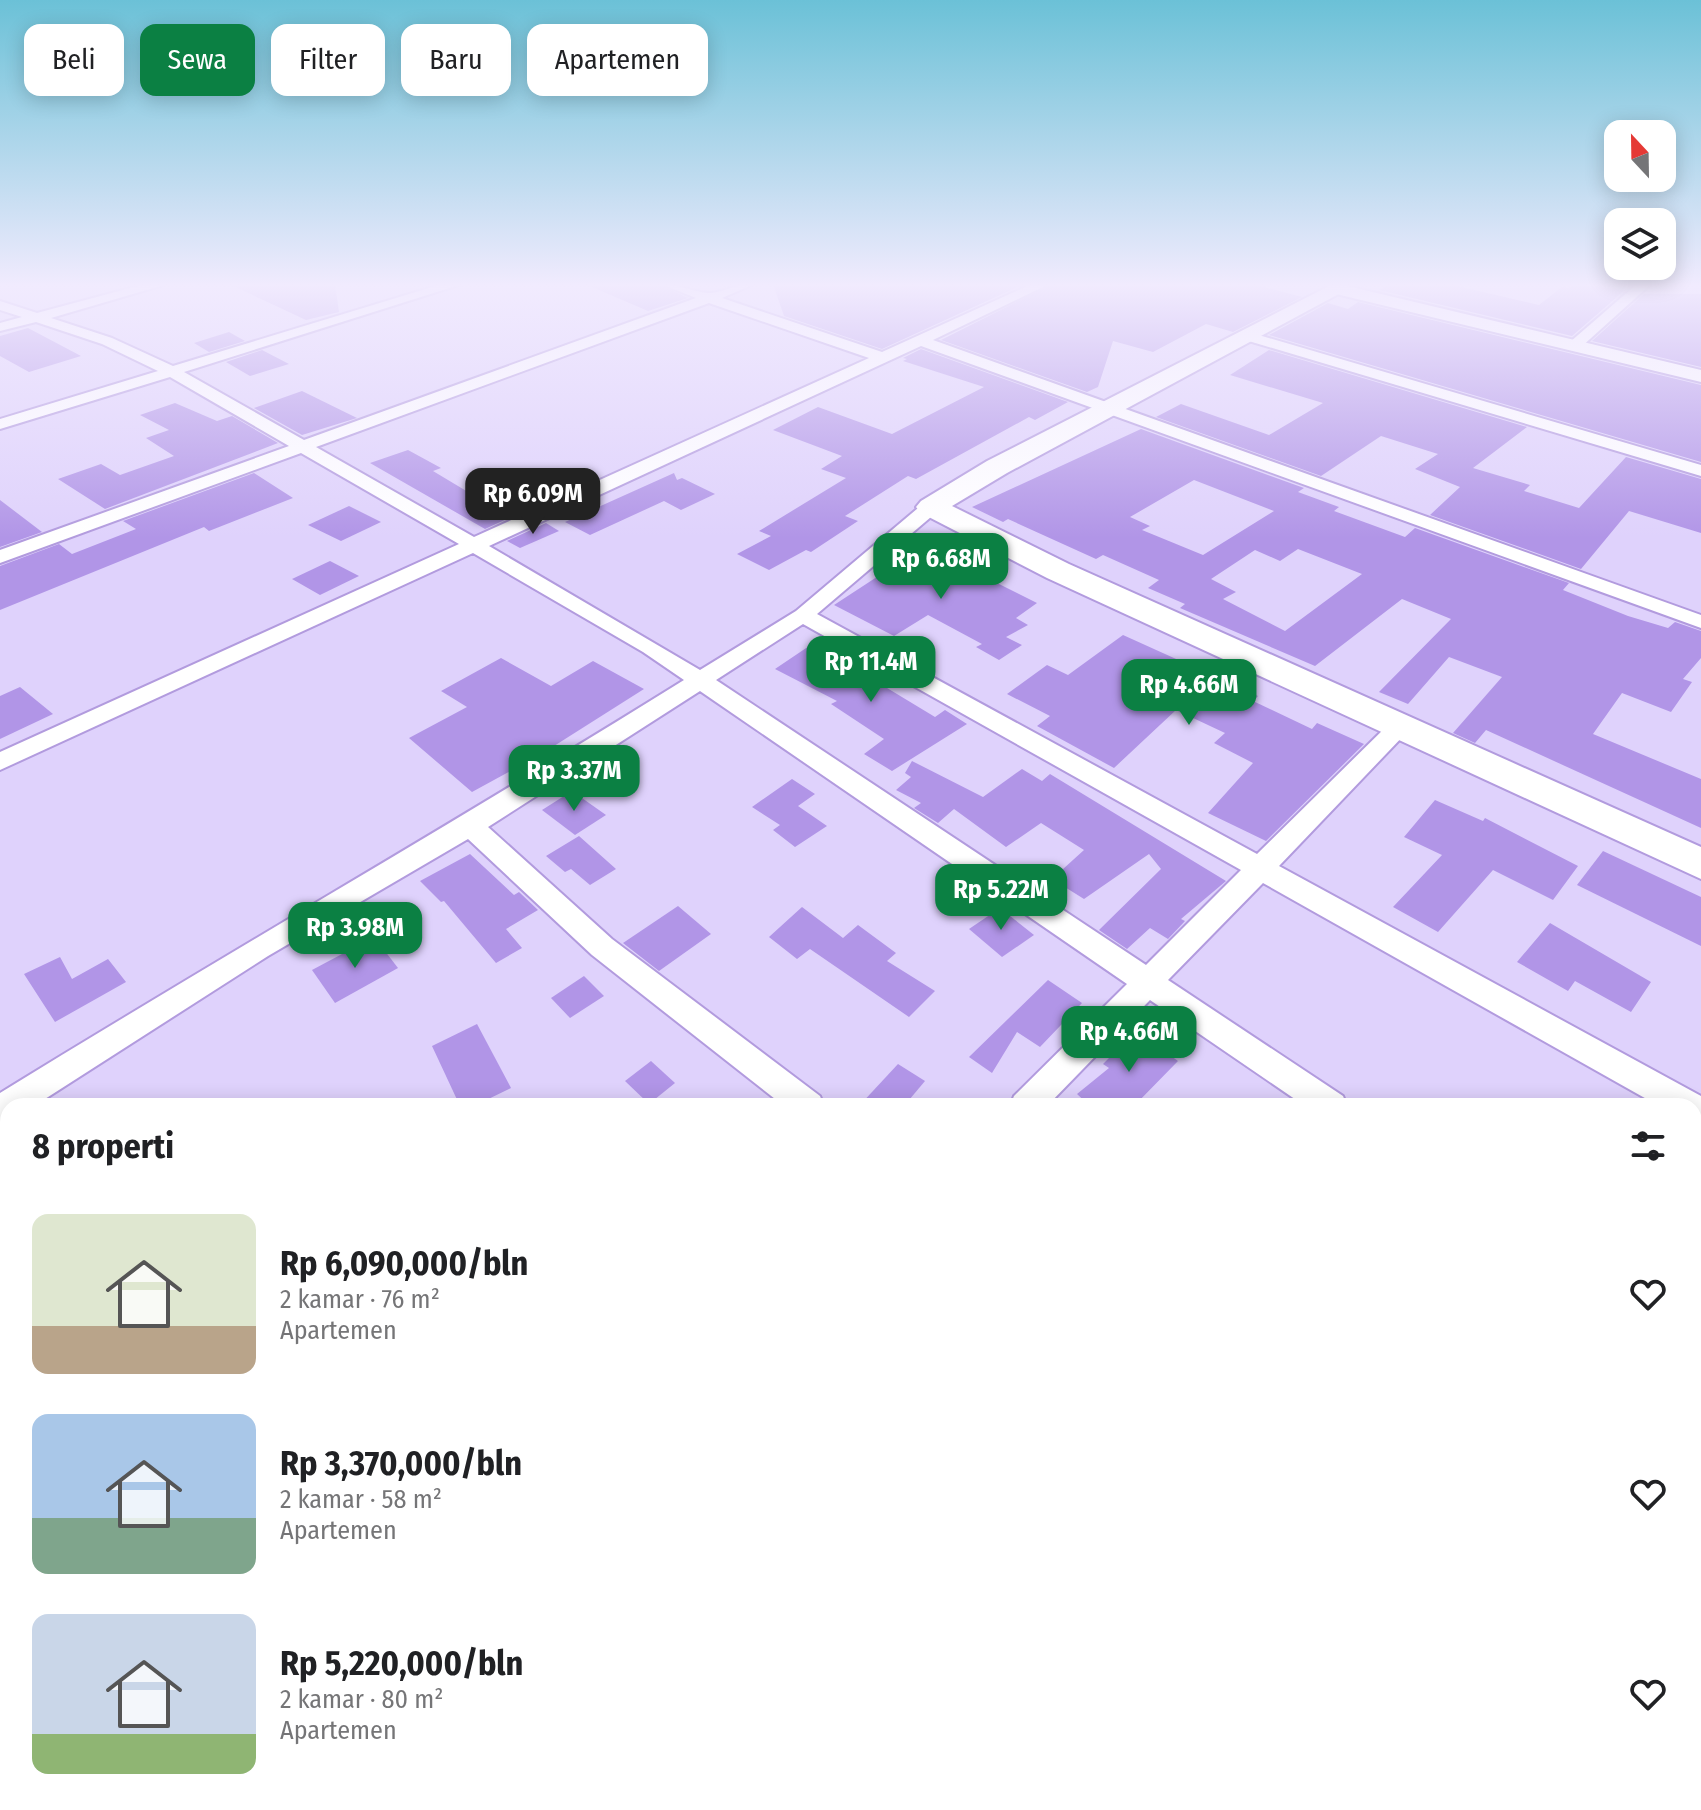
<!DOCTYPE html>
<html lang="id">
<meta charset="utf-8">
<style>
:root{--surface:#fff;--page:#f6f6f6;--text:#202124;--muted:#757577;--accent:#0b8043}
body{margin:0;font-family:"Fira Sans Condensed",sans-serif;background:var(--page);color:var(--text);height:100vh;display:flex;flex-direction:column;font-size:30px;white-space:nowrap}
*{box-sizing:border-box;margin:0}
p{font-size:26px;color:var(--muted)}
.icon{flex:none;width:44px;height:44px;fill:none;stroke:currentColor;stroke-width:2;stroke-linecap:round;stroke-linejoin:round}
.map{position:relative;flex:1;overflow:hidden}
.drawer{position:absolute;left:0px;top:1098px;width:1702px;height:712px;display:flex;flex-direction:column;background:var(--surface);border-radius:24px 24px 0 0;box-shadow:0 4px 20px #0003}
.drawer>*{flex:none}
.top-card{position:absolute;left:24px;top:24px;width:800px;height:72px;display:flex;gap:16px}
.needle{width:52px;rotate:338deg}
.fabs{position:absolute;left:1604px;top:120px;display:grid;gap:16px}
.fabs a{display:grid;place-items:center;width:72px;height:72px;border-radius:16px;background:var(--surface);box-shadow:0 4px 20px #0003;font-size:40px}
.price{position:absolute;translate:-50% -68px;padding:0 18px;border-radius:16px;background:var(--accent);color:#fff;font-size:26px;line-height:52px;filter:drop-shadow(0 2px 4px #0008)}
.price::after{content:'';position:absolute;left:50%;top:48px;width:24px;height:18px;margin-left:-12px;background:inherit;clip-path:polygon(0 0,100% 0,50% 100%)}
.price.on{background:#222;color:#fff}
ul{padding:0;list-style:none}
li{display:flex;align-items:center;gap:24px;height:200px;padding:0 32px}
li span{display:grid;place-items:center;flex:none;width:224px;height:160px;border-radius:16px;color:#555}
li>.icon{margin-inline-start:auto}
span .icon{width:96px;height:96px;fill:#fffc;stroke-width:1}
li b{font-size:34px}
h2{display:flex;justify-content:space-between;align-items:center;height:96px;padding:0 32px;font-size:34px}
.pill{padding:0 28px;border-radius:16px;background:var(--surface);box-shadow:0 4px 20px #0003;font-size:28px;line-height:72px}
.pill.on{background:var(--accent);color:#fff}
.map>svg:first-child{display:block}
</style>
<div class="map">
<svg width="1701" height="1810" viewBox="0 0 1701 1810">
<rect width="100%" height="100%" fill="#dfd2fc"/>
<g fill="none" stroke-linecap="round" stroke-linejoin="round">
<path stroke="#50d5be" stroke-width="14" d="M0,1801L22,1810"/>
</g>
<g fill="#b195e7" fill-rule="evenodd">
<path d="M229,284H335L339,312L306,320Z"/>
<path d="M585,284H658L688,298L648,311Z"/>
<path d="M773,284H1024L882,349L784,316Z"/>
<path d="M1052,284H1253L1302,297L1233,332L1206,324L1153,352L1113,341L1098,387L1087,392L941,340Z"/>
<path d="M1389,284H1448L1539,305L1562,287L1569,288L1574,284L1625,290L1572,336L1379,290Z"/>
<path d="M1644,294H1701V367L1592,341Z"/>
<path d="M1358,302L1701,385V462L1269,335L1328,303L1348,309Z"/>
<path d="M28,328L81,356L29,372L0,356V336Z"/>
<path d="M229,332L245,341L209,352L194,343Z"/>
<path d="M921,349L1068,402L1035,420L1029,417L916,479L908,476L845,516L858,521L811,552L806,550L769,570L737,554L771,536L759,531L846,478L821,469L842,456L773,430L818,407L892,434L984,387L903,361L907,359L903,358Z"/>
<path d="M262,350L289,364L250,376L226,362Z"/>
<path d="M1269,350L1527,427L1473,468L1530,485L1524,491L1579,508L1626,457L1701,479V533L1629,511L1581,569L1430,515L1460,487L1415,469L1438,454L1381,436L1321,476L1156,417L1181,404L1269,435L1323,403L1230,375Z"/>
<path d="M302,391L357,418L302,435L254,408Z"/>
<path d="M175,403L217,421L232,416L278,443L105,509L58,479L101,464L120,475L174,456L146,438L169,430L140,415Z"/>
<path d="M1141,429L1304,488L1298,492L1339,507L1334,511L1405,537L1415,528L1569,583L1563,590L1628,616L1668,628L1675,622L1701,631V658L1683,679L1692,682L1671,712L1622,693L1593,734L1701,779V828L1486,730L1475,743L1453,733L1502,677L1449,657L1408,704L1379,692L1451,619L1402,599L1315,666L1180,608L1185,604L1148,588L1159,580L1103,555L1096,559L1008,519L1003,522L972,507ZM1194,480L1274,511L1203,555L1142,530L1150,526L1130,517ZM1298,549L1362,574L1285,631L1223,599L1236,592L1211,579L1255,550L1280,561Z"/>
<path d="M408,450L441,468L433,471L483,501L495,496L524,511L485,529L370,463Z"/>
<path d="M254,473L293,498L209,531L204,527L0,610V566L59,544L72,554L136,529L123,521Z"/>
<path d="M674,473L677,480L682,478L715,494L681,510L664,501L590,535L565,522Z"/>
<path d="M0,500L42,532L0,547Z"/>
<path d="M349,506L381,522L341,541L308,525Z"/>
<path d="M546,523L559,531L520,548L507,541Z"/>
<path d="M925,547L1037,603L1016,618L1028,625L1006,637L1022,645L999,660L976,647L982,644L928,615L894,636L834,605L886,571L882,569Z"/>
<path d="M330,561L359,576L320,595L292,579Z"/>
<path d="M1123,635L1258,696L1253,701L1312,729L1317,723L1364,744L1266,841L1208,813L1253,763L1214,743L1225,733L1176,710L1114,768L1037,726L1050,716L1007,694L1047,665L1068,675Z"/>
<path d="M821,638L859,659L849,665L935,717L945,710L967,724L892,771L864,754L884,739L831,704L837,701L775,669Z"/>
<path d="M501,658L551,686L593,661L644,689L543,753L472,792L409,738L467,707L441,691Z"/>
<path d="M20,687L53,714L0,739V696Z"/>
<path d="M912,761L983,797L1022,769L1042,781L1050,774L1226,881L1181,919L1185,921L1168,939L1150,928L1127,949L1099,930L1161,869L1149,854L1084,899L1052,879L1084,850L1041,823L1006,847L954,809L938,823L914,808L921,803L896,790L911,777L905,773Z"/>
<path d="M792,779L815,794L798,806L827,826L795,847L773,830L780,825L752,807Z"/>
<path d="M572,791L606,815L575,835L542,810Z"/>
<path d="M1435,800L1483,821L1485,818L1578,866L1553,900L1493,870L1438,932L1393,907L1442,855L1404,837Z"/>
<path d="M579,836L616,869L590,885L571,869L565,872L546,856Z"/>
<path d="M1603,851L1701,897V946L1577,885Z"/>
<path d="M470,854L514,895L519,892L538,910L506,929L522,948L496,963L444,901L441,902L420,881Z"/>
<path d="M678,906L711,934L659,971L623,943Z"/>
<path d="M802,907L843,938L858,925L896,953L887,961L935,991L909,1017L810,949L797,959L769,937Z"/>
<path d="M1000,908L1034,935L1002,957L969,929Z"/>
<path d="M1550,923L1651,982L1631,1012L1575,981L1568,991L1517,962Z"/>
<path d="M374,937L398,968L335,1003L312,970Z"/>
<path d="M60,957L72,979L108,959L126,982L55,1022L24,974Z"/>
<path d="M584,976L604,996L570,1018L551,998Z"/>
<path d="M1048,980L1082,1003L1040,1047L1017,1032L992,1073L969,1057Z"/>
<path d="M477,1024L511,1088L474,1106H460L432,1046Z"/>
<path d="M1136,1031L1178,1061L1134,1106H1090L1077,1094L1109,1068L1103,1064Z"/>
<path d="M651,1061L675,1083L649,1104L625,1081Z"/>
<path d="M898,1064L925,1081L904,1106H859Z"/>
</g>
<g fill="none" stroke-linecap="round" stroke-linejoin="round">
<defs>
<g id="minor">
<path d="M145,284H167L51,318L112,338L173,366L442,284H462L184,372L304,440L696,298L661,284C676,284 702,294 711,293C727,291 736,284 754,284L722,298L882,352L1032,284H1049L933,340L1701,615V628L921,346L489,546L700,670L796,611L924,503H938V511L817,614L1257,854L1392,721H1408L1412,726L1408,731L1279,866L1701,1096V1116L1694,1118V1106H1659L1263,883L1168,980L1343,1096L1347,1106H1305L1150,1000L1047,1106H1010L1014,1096L1127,984L700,691L488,827L612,939L820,1096L824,1106H784L592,955L468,839L268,956L34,1106H8V1121L0,1124V1093C227,953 458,821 684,680L643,652L473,553L0,770V752L459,544L301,453L0,563V550L289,446L170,377L0,429V419L158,371L102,344L36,322L0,331V323L22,317L0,310V301L37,313ZM709,303L869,358L474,537L316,447ZM803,624L1241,870L1146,965L716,680Z"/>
<path d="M1637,284H1651L1580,348H1570V342Z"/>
<path d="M1242,333H1252L1701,465V476L1242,339Z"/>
<path d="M1694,1326L1701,1329V1369L1694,1366Z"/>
<path d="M1694,1740L1701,1743V1793L1694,1790Z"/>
</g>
<path id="tertiary" d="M1339,284L1701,370V382L1332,293V285Z"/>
<path id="trunk" d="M1331,285L1344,284L1348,289L1007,473L952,506L1069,564L1701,847V879L1047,578L921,513L916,507L921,501L987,461Z"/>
</defs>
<use href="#minor" stroke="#b29bde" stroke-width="4"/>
<use href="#tertiary" stroke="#b29bde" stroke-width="4"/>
<use href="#trunk" stroke="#b29bde" stroke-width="4"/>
<use href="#minor" fill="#fff" fill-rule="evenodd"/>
<use href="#tertiary" fill="#fff" fill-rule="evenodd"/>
<use href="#trunk" fill="#fff" fill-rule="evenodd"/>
</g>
<linearGradient id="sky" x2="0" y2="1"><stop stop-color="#6bc1d7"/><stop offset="0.53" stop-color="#f1ebfe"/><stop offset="1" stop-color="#f1ebfe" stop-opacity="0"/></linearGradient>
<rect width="1701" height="538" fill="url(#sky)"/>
</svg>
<div class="fabs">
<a><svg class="needle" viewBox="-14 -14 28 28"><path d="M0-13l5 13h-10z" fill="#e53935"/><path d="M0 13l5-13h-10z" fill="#757577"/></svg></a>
<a><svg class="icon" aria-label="layers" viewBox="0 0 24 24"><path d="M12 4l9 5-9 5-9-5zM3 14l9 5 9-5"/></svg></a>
</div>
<b class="price on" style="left:533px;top:536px">Rp 6.09M</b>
<b class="price" style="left:941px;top:601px">Rp 6.68M</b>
<b class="price" style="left:871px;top:704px">Rp 11.4M</b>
<b class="price" style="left:1189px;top:727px">Rp 4.66M</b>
<b class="price" style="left:574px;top:813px">Rp 3.37M</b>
<b class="price" style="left:1001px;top:932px">Rp 5.22M</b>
<b class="price" style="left:355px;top:970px">Rp 3.98M</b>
<b class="price" style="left:1129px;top:1074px">Rp 4.66M</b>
<div class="top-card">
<a class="pill">Beli</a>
<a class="pill on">Sewa</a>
<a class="pill">Filter</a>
<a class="pill">Baru</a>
<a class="pill">Apartemen</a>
</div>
<section class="drawer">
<h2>8 properti<svg class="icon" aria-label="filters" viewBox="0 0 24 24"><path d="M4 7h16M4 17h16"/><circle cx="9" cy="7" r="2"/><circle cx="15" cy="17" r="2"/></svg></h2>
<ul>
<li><span style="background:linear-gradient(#dfe7d0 70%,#b9a48a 0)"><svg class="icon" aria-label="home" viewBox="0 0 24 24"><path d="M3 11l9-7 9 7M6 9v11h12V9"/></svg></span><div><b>Rp 6,090,000/bln</b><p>2 kamar · 76 m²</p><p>Apartemen</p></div><svg class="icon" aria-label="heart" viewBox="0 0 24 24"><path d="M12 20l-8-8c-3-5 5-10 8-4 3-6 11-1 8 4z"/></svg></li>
<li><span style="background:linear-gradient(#a9c7e8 65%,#7fa58c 0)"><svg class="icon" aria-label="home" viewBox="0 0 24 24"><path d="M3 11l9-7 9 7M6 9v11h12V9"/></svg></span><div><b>Rp 3,370,000/bln</b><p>2 kamar · 58 m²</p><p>Apartemen</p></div><svg class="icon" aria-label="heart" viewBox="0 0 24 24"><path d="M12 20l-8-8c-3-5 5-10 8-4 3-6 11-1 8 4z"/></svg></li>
<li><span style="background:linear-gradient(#c9d6e8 75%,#8fb573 0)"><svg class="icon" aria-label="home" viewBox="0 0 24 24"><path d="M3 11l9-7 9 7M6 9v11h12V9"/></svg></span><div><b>Rp 5,220,000/bln</b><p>2 kamar · 80 m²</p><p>Apartemen</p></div><svg class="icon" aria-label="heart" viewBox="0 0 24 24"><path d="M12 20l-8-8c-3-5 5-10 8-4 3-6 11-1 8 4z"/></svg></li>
</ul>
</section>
</div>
